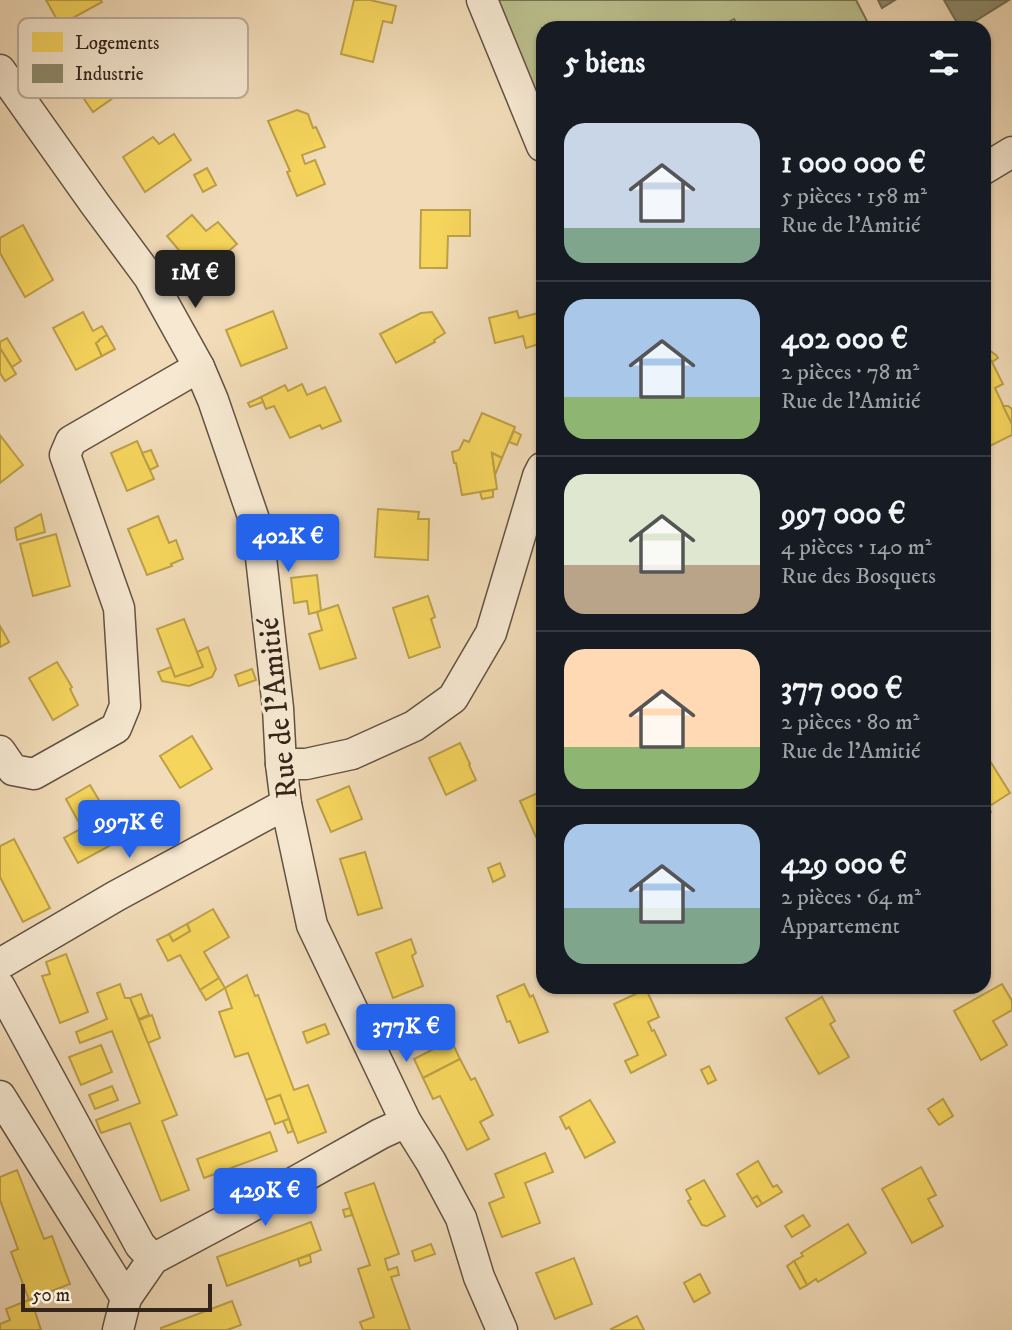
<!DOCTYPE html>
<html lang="fr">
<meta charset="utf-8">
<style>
:root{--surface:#171b24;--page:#20242c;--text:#f1f3f6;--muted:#9ea1a6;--line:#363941;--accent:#2563eb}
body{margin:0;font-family:"IM FELL DW Pica",serif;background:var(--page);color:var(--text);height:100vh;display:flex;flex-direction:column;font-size:26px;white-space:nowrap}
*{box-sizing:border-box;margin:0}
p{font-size:23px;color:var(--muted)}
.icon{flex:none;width:38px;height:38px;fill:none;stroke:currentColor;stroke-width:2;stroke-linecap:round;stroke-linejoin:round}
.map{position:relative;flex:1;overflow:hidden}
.drawer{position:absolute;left:536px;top:21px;width:455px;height:973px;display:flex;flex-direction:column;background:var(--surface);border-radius:21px;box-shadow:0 2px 5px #0004}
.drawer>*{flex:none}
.scale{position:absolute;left:21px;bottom:18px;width:191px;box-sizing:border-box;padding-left:7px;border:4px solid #34241a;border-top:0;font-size:19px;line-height:24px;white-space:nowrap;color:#34241a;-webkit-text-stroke:5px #f6e8d1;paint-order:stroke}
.price{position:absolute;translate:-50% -60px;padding:0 16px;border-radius:7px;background:var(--accent);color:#fff;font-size:23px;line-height:46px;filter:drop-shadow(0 2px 4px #0008)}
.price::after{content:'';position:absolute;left:50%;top:42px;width:21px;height:16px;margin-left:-10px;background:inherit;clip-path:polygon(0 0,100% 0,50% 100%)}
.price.selected{background:#222;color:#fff}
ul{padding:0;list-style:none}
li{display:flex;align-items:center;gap:21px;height:175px;padding:0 28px}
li+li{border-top:2px solid var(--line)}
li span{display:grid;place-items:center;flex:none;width:196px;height:140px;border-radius:21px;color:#555}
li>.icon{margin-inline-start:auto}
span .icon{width:84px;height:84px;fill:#fffc;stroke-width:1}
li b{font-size:30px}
h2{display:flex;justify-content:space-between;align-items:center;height:84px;padding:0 28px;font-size:30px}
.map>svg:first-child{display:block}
</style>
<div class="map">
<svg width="1012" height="1330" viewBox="0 0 1012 1330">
<rect width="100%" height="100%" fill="#f1dbb8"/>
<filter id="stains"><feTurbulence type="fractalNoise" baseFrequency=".00286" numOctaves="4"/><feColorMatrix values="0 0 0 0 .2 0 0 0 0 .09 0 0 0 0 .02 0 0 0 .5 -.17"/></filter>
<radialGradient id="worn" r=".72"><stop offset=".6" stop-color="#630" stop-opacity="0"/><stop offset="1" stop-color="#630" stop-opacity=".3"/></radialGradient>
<path fill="#bbc08e" stroke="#787254" stroke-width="2" d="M482,0H856L867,21L854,28H740L734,19L718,28H542V131Z"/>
<g fill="#f6d55c" stroke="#bca048" stroke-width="2">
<path d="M46,0H101L102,2L60,25Z"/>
<path d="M354,0H370L396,6L392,23L383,21L373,62L341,54Z"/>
<path d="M99,56L123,91L93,112L69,77Z"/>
<path d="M297,110L308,114L313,128L316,127L325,147L302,155L305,164L315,160L325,184L297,196L287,172L290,171L268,121Z"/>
<path d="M174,134L191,160L145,192L123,157L153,137L159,144Z"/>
<path d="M207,168L216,185L203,192L194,175Z"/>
<path d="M421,210H470V236H448L447,268H420Z"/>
<path d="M192,215L206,231L218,222L237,244L200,275L167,236Z"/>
<path d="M23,225L53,280L25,297L0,253V238Z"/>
<path d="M273,311L287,348L241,366L226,330Z"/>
<path d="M517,311L519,318L542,312V343L526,348L523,336L495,343L489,318Z"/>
<path d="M83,312L93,331L102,326L107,335L99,340V341L96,343L102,356L76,370L53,328Z"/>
<path d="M432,312L445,333L434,340L435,342L396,363L380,334L421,313Z"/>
<path d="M107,335L115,349L102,356L96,343L99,341V340Z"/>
<path d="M7,338L21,361L12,367L0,348V342Z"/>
<path d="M984,344L986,348L996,355L998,358L992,362L984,353Z"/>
<path d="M0,348L16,374L5,381L0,373Z"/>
<path d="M984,353L992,362L1003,384L995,388L1012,424V435L984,449Z"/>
<path d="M302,384L307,395L325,387L341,421L322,429L320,425L290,438L274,406L266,409L261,397L285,385L288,391Z"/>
<path d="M261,397L263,402L250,407L248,403Z"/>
<path d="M1003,406H1008L1012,409V424Z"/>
<path d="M482,413L515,427L502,458L492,453L497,489L462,495L456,463H454L452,452L459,450L464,440L469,442Z"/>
<path d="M514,431L521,435L517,445L509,442Z"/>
<path d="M0,435L23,465L0,483Z"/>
<path d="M137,441L154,479L127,491L111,453Z"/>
<path d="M151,450L158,466L150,470L142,453Z"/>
<path d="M492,453L502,458L495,475Z"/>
<path d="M493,490V497L482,499L480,492Z"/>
<path d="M378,509L419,512L418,519H429L428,560L375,557Z"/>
<path d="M41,514L45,532L17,540L15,528Z"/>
<path d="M158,516L169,543L176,540L183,559L171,564L172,566L147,575L128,529Z"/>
<path d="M56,534L70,586L33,596L20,544Z"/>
<path d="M317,575L321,611L309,614L307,601L294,603L291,578Z"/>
<path d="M428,596L435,617L431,619L440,647L409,658L393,608Z"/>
<path d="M338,605L356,658L320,669L309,634L322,630L317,612Z"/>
<path d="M184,619L203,667L175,677L157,629Z"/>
<path d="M0,626L9,642L0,647Z"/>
<path d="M208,647L216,669L212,677L189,686L162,681L158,672L171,667L175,677L203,667L197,652Z"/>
<path d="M57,662L72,687L70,689L78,705L53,720L29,678Z"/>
<path d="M252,669L256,680L239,686L235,675Z"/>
<path d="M192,736L212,769L180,788L160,756Z"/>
<path d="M460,743L470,764L469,765L476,780L446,795L429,758Z"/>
<path d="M990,761L1010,793L988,807L991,812L984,817V765Z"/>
<path d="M90,785L122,839L78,863L64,838L82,828L66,799Z"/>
<path d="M349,786L362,819L331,832L317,800Z"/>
<path d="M542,791V834L536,837L520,801Z"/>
<path d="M14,839L50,908L23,922L0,877V846Z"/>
<path d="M365,852L382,908L358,915L340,859Z"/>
<path d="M500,863L505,876L493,882L488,868Z"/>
<path d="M213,909L229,937L204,952L219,978L200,990L180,955L168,961L157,940L169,934L173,941L190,931L187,924Z"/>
<path d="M187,924L190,931L173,941L169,934Z"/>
<path d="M411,939L416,953L412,956L423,986L393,998L376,953Z"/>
<path d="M66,954L88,1012L60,1023L42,976L50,974L46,962Z"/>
<path d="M247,975L255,996L258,995L294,1090L308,1085L326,1132L298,1143L280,1095L266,1100L248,1053L235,1057L219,1012L232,1008L225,988Z"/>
<path d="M219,978L225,988L206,1000L200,990Z"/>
<path d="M120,984L125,998H130L177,1115L162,1121L189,1190L161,1201L130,1123L101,1133L96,1120L140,1103L112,1031L80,1043L76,1032L107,1019L97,993Z"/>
<path d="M524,984L530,997L533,995L548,1032L519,1043L510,1021L507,1022L497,996Z"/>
<path d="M1002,984L1012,1001V1010L993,1021L1007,1045L981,1060L954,1011Z"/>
<path d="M646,989L659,1017L648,1022L652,1031L654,1030L666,1055L631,1073L625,1061L638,1055L614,1004Z"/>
<path d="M141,994L149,1015L139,1019L130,998Z"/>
<path d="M822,997L835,1021L830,1024L849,1057L819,1074L786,1018Z"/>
<path d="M152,1015L160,1038L148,1043L139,1020Z"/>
<path d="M325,1024L329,1034L307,1043L303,1032Z"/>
<path d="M451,1040L460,1059L423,1078L414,1059Z"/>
<path d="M101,1045L112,1072L81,1085L69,1057Z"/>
<path d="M460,1059L471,1080L475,1078L493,1115L480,1122L489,1139L467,1150L440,1096L433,1099L423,1078Z"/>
<path d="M709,1066L716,1080L708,1084L701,1070Z"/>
<path d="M112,1086L118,1100L95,1109L89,1095Z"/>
<path d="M280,1095L289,1119L275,1124L266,1100Z"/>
<path d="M943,1099L953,1116L939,1125L928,1109Z"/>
<path d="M590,1100L615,1142L585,1158L569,1127L566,1129L560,1117Z"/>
<path d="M289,1119L293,1131L288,1133L283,1121Z"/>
<path d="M270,1132L277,1151L204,1178L197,1159Z"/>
<path d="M545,1153L553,1172L525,1183L540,1223L502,1237L489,1203L504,1197L495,1174Z"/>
<path d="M758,1161L773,1187L777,1185L782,1192L762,1204L757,1196L752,1199L737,1174Z"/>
<path d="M921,1167L936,1195L928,1199L943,1226L912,1243L882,1189Z"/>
<path d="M17,1170L44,1239L52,1236L70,1284L29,1300L11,1252L18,1249L0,1200V1177Z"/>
<path d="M704,1180L725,1216L707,1226L702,1225L688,1201L691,1199L686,1190Z"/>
<path d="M374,1183L399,1254L385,1259L388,1270L397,1267L399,1275L391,1277L410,1330H363L360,1322L374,1317L358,1269L370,1265L345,1193Z"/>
<path d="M757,1196L762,1204L757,1207L752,1199Z"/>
<path d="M350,1208L352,1215L345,1217L343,1210Z"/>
<path d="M803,1215L810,1226L792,1237L785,1226Z"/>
<path d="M311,1222L321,1250L227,1286L217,1257Z"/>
<path d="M848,1224L866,1253L818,1282L816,1279L807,1285L794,1261L803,1256L801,1253Z"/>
<path d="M431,1244L435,1254L415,1261L412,1251Z"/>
<path d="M310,1255L311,1262L300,1266L298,1259Z"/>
<path d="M574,1258L592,1304L555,1319L536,1273Z"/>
<path d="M794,1261L807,1285L800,1289L787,1266Z"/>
<path d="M700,1274L710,1293L694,1302L684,1283Z"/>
<path d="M31,1299L41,1330H0V1324L10,1320L6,1309Z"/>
<path d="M232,1301L241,1325L227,1330H161V1328Z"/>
<path d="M637,1316L644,1330H612L611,1329Z"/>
</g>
<g fill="#8c8c6e" stroke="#726d55" stroke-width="2">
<path d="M878,0H895L882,8Z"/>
<path d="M944,0H1009L964,28H960Z"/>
</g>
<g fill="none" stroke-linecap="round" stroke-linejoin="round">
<defs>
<g id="minor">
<path d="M482,0L542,146"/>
<path d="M0,70L95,204L149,277L199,367L213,400L258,531L278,708L281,764L286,804L312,925L406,1122L431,1162L461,1218L479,1277L502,1330"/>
<path d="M984,169L1012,152"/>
<path d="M0,751L13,770L34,774L116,728L125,706L119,608L65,455L71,441L199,367"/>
<path d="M281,764H306L352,754L414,726L453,698L491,633L538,476L542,468"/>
<path d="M0,964L116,896L286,804"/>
<path d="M0,987L140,1245L153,1259"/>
<path d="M0,1096L126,1298"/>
<path d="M118,1330L126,1298L153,1259L243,1211L380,1134L406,1122"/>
</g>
</defs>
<use href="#minor" stroke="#635242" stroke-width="33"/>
<use href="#minor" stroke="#f6e8d1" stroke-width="30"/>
</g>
<g text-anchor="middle" stroke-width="7" stroke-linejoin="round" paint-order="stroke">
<g font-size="30" fill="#34241a" stroke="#f6e8d1">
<text transform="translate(277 708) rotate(-96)" y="10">Rue de l'Amitié</text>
</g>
</g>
<rect x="18" y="18" width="230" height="80" rx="10" fill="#f6e8d1" stroke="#bcad9a" stroke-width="2"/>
<rect x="32" y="32" width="31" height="20" fill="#f6d55c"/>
<rect x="32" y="64" width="31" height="19" fill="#8c8c6e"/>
<g font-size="19" fill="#34241a">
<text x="75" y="49">Logements</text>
<text x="75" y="80">Industrie</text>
</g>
<rect width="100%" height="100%" filter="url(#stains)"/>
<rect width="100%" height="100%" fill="url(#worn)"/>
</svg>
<div class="scale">50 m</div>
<b class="price selected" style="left:195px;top:310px">1M €</b>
<b class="price" style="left:288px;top:574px">402K €</b>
<b class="price" style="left:129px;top:860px">997K €</b>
<b class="price" style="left:406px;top:1064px">377K €</b>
<b class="price" style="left:265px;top:1228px">429K €</b>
<section class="drawer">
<h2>5 biens<svg class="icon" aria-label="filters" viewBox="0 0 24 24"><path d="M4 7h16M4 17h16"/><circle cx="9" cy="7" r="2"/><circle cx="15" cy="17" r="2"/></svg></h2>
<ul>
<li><span style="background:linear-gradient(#c9d6e8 75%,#7fa58c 0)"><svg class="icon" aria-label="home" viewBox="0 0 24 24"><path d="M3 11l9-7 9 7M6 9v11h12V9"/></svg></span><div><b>1 000 000 €</b><p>5 pièces · 158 m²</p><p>Rue de l'Amitié</p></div></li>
<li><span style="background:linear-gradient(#a9c7e8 70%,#8fb573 0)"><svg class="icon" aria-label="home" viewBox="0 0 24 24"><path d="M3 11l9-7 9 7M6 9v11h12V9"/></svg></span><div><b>402 000 €</b><p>2 pièces · 78 m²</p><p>Rue de l'Amitié</p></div></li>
<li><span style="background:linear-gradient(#dfe7d0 65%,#b9a48a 0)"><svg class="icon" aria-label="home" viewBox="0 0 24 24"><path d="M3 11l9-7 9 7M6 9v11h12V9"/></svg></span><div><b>997 000 €</b><p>4 pièces · 140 m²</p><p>Rue des Bosquets</p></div></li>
<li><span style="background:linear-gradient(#ffd9b3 70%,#8fb573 0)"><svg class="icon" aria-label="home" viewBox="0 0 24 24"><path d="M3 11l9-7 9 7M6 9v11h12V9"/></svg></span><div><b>377 000 €</b><p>2 pièces · 80 m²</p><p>Rue de l'Amitié</p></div></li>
<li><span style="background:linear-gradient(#a9c7e8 60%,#7fa58c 0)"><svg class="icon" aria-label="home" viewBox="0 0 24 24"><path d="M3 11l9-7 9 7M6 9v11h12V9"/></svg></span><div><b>429 000 €</b><p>2 pièces · 64 m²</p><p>Appartement</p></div></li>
</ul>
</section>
</div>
